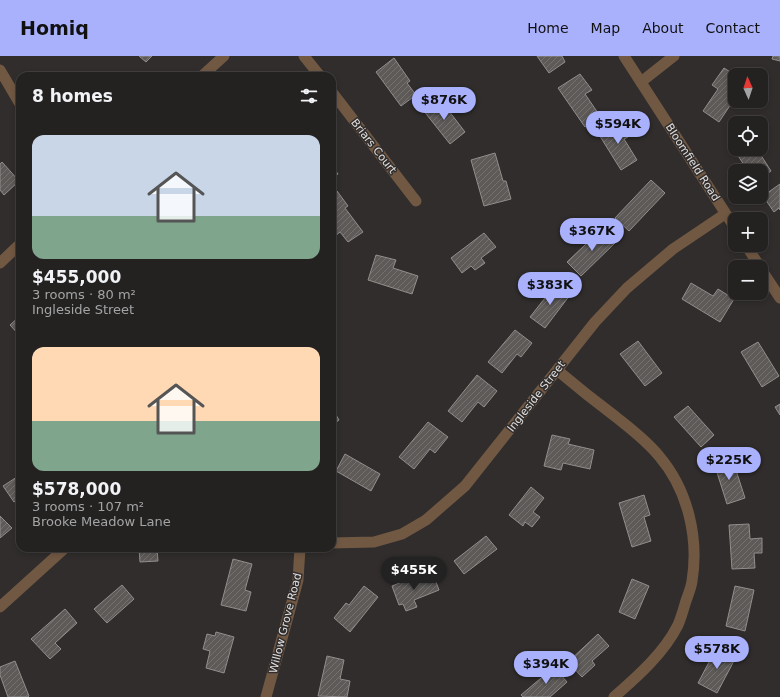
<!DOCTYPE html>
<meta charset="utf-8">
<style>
:root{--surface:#242221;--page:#302f2e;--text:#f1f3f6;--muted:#a3a4a5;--line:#413f3f;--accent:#a9b0fc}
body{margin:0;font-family:"DejaVu Sans",sans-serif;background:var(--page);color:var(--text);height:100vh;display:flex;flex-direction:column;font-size:15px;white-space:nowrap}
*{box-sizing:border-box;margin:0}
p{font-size:13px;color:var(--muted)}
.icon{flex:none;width:22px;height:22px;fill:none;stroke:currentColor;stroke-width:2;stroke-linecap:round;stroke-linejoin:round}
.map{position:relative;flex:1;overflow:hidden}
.side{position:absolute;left:16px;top:16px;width:320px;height:480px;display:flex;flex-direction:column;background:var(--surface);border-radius:12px;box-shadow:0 2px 6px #0003,0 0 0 1px var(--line)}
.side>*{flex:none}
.needle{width:26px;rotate:357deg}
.buttons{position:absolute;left:728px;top:12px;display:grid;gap:8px}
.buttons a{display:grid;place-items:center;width:40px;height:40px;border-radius:8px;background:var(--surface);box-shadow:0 2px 6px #0003,0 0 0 1px var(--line);font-size:20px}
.price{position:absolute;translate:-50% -34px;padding:0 9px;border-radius:14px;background:var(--accent);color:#111;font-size:13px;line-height:26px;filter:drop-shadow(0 1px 2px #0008)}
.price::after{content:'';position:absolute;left:50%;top:24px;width:12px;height:9px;margin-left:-6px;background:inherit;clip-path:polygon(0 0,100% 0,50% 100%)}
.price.selected{background:#222;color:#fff}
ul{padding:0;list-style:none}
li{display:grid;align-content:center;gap:8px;height:212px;padding:0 16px}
li span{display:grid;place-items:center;height:124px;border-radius:12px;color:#555}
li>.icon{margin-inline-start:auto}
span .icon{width:72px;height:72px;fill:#fffc;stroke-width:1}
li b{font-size:17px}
h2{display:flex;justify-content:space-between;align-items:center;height:48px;padding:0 16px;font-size:17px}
header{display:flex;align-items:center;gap:24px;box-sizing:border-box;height:56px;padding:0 20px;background:var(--accent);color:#111}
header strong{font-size:19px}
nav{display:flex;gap:22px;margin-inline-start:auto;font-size:14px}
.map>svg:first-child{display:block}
</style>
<header>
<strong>Homiq</strong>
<nav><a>Home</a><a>Map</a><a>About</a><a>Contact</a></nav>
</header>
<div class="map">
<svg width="780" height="641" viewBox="0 0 780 641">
<defs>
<pattern id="building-hatch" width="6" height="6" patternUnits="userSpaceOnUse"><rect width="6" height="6" fill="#5d5a58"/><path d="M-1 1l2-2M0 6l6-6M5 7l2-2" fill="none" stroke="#747170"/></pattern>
</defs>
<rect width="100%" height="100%" fill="#302d2c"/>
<g fill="url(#building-hatch)" stroke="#918e8d">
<path d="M139,0H152L146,6Z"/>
<path d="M537,0H562L565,6L549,17Z"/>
<path d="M773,0H780V5L772,3Z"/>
<path d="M394,2L410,25L407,27L416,39L401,50L376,16Z"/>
<path d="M724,12L735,19V42L719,66L703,55L718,33L712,29Z"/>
<path d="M580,18L592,34L585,38L600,60L585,71L558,32Z"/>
<path d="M439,42L465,76L450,88L423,54Z"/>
<path d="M618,65L628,81L624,83L637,104L621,114L598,77Z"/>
<path d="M735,86V93H757L771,115L761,122V115H748L731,89Z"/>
<path d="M495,97L503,125H506L511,143L484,150L471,104Z"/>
<path d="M2,106L19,125L4,139L0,134V108Z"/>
<path d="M332,110L338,118L332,122Z"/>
<path d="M651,124L665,137L629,175L615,162Z"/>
<path d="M780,128V154L779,152L774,156L763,140Z"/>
<path d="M337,135L348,150L345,152L363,176L348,186L340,176L335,180L332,175V138Z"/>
<path d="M604,171L617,185L581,220L567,206Z"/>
<path d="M484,177L496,191L481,202L485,207L475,214L471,210L462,217L451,202Z"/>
<path d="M376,199L396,204L393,212L418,220L412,238L368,224Z"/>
<path d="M691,227L713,240L718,233L734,243L720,266L682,243Z"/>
<path d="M556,228L570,239L545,272L530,261Z"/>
<path d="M20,260V280L10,269Z"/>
<path d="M515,274L532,287L521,301L517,298L502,317L488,306Z"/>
<path d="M638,285L662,317L645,330L620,298Z"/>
<path d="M758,286L779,320L762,331L741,296Z"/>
<path d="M477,319L497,335L484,351L478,346L462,366L448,355Z"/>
<path d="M780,348V359L775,351Z"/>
<path d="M688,350L714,379L701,391L674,361Z"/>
<path d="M332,352L339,364L332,369Z"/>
<path d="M428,366L448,381L435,397L430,393L414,413L399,401Z"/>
<path d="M552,379L570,383L568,388L594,394L590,413L563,407L561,414L544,410Z"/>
<path d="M345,398L380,418L371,435L336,415Z"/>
<path d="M732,402L745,442L727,448L714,407Z"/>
<path d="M20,419V442L14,446L3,430Z"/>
<path d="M531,431L544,442L533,456L540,461L532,471L525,466L523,470L509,459Z"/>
<path d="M644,439L650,459L644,461L651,485L632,491L619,447Z"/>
<path d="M0,460L12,472L0,482Z"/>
<path d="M749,468L750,483L762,482V497H754L755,512L732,513L729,469Z"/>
<path d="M486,480L497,493L464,518L454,505Z"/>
<path d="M139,492H157L158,505L140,506Z"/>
<path d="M233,503L252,508L245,534L251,536L246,555L221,549Z"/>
<path d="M433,518L439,534L414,544L417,551L406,555L403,548L399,549L392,530L409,523L410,526Z"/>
<path d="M632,523L649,530L635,563L619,556Z"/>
<path d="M122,529L134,543L107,567L94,553Z"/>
<path d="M364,530L378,541L350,576L334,562L346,547L349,549Z"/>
<path d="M735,530L754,534L745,575L726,570Z"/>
<path d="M65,553L77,567L55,587L61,593L50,603L31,583Z"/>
<path d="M216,576L234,581L224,617L206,612L210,595L203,593L207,578L215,580Z"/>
<path d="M598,578L609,590L592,605L595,609L582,621L568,606Z"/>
<path d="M717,591L736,601L717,637L698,627Z"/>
<path d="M327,600L344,604L340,623L350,625L347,641L318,640Z"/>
<path d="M15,605L29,640L28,641H8L0,619V611Z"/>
<path d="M554,611L567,626L550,641H523L521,639Z"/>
</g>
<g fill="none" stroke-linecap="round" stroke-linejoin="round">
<g stroke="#715843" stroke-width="11">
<path d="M304,0L320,20"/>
<path d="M624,0L735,172"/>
<path d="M0,14L20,48"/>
<path d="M202,20L224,0"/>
<path d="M641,26L674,0"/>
<path d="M332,36L416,145"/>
<path d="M746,189L760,211"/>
<path d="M0,207L20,188"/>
<path d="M761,213L780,242"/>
<path d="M557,314C576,330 596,346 616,361C631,373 647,385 659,400C688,434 699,482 692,525C691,533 687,541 685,548C683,555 681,562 678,569C664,597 638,620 614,641"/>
<path d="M332,487L374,486L402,478L426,464L465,430L595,266L627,232L673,193L725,158"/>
<path d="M0,551L65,492"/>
<path d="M266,641L298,524L300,492"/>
</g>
</g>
<g text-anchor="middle" stroke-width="3" stroke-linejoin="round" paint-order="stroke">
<g font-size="11" fill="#e0dfde" stroke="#302d2c">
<text transform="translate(374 90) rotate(52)" y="4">Briars Court</text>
<text transform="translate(693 106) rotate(57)" y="4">Bloomfield Road</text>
<text transform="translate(536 340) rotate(-52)" y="4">Ingleside Street</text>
<text transform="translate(285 567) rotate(-76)" y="4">Willow Grove Road</text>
</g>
</g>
</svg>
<div class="buttons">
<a><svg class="needle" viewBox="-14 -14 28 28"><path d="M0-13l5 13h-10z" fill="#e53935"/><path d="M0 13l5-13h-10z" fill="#a3a4a5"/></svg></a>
<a><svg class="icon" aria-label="locate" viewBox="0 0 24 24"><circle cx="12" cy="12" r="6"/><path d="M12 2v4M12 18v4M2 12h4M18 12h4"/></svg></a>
<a><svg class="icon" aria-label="layers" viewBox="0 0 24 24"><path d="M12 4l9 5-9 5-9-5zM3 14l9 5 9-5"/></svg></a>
<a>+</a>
<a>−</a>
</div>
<b class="price" style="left:444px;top:65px">$876K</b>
<b class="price" style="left:618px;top:89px">$594K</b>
<b class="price" style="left:592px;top:196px">$367K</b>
<b class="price" style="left:550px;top:250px">$383K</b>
<b class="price" style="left:729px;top:425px">$225K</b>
<b class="price selected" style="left:414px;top:535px">$455K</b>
<b class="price" style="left:717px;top:614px">$578K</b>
<b class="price" style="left:546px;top:629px">$394K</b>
<section class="side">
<h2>8 homes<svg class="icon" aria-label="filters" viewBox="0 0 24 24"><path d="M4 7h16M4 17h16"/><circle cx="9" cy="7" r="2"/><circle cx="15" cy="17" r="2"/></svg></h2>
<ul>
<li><span style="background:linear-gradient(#c9d6e8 65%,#7fa58c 0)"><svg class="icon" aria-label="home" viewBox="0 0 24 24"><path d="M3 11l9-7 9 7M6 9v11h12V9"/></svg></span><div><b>$455,000</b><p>3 rooms · 80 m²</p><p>Ingleside Street</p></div></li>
<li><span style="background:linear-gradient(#ffd9b3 60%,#7fa58c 0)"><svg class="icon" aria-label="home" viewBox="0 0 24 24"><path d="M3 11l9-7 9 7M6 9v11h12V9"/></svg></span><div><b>$578,000</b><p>3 rooms · 107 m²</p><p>Brooke Meadow Lane</p></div></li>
</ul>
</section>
</div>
